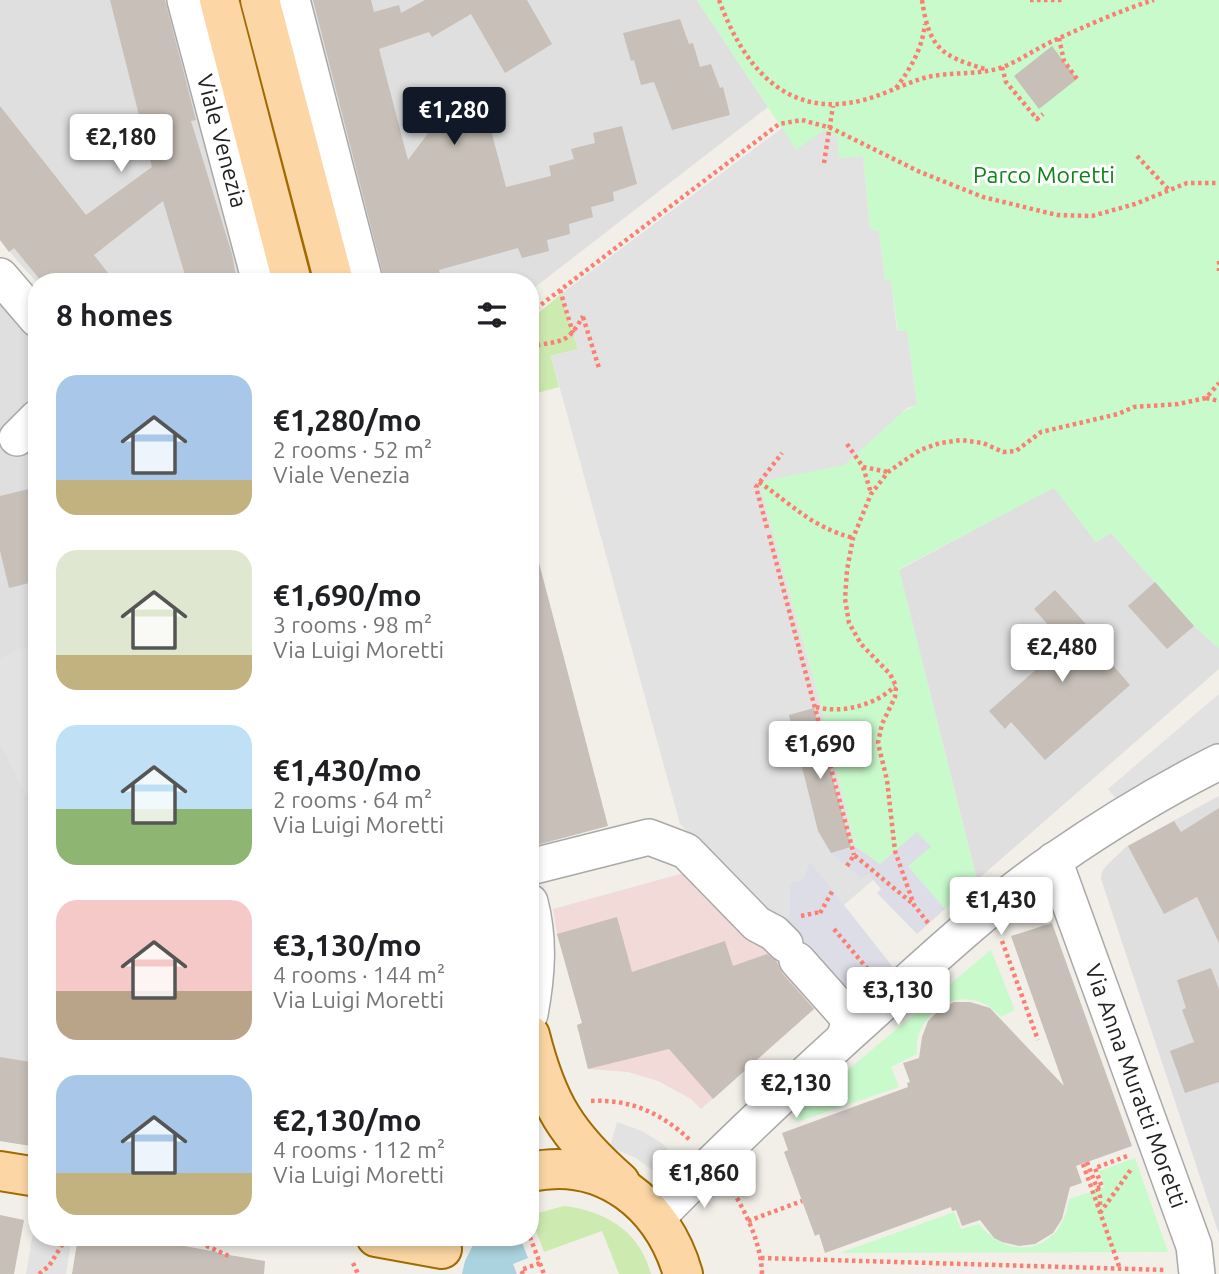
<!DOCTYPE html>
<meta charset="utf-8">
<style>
:root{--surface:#fff;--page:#f6f6f6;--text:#202124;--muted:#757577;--accent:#111827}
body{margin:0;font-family:Ubuntu,sans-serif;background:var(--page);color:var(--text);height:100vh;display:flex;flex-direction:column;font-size:26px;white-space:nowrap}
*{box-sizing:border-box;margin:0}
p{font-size:23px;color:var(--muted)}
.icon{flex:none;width:38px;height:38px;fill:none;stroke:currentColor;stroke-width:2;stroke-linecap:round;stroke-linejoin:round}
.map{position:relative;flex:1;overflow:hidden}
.drawer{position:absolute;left:28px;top:273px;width:511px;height:973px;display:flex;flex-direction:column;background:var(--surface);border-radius:28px;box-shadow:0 4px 10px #0003}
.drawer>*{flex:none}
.price{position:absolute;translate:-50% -60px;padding:0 16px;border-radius:7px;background:#fff;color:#222;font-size:23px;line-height:46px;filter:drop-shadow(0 2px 4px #0008)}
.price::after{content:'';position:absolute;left:50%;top:42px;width:21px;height:16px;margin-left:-10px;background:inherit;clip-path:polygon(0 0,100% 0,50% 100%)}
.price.on{background:var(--accent);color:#fff}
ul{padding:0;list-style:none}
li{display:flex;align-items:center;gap:21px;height:175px;padding:0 28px}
li span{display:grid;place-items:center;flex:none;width:196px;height:140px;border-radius:21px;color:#555}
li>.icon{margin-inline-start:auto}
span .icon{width:84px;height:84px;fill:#fffc;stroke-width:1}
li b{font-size:30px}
h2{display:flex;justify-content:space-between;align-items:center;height:84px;padding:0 28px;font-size:30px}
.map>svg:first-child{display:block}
</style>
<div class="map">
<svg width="1219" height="1274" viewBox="0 0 1219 1274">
<rect width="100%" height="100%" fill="#f2efe9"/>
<g fill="#e0dfdf">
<path d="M0,0H170L247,282H37L21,265L0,240Z"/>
<path d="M309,0H697L768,107L530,291V282H384L333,82Z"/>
<path d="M0,299L37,344V1147L0,1141Z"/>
<path d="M1054,487L1096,542L1111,533L1194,626L1219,648V669L977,880L899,570Z"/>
<path d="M1219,796V1234L1101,879L1102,872L1107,865L1127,846Z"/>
</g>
<path fill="#f2dad9" d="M691,871L770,943L822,1002L701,1109L691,1099L658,1081L628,1072L588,1069L577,1025L582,1023L557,934L553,909Z"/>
<g fill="#cdebb0">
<path d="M561,294L578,349L551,356L559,387L530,395V320Z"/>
<path d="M564,1206C605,1211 640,1231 651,1274H619L602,1231L544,1252L530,1215Z"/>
</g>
<g fill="#c8facc">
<path d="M697,0H1219V648L1194,626L1111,533L1096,542L1054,488L899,569L977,880L945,909L895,851L880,864L855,846L820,703L759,482L917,405L907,331H898L891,281H885L879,231L870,229L863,156L839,158L796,150Z"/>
<path d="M991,950L1015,1010L1001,1017C993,1009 985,1002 973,1000C942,994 913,1024 917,1054L891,1067L899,1087L797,1122L794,1115Z"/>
<path d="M1135,1158L1168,1252L840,1253L954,1212L961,1229L979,1224C1011,1264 1063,1251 1069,1199L1105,1187L1099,1171Z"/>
</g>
<g fill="#e2e2e2">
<path d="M782,128L796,150L824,130L837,137L839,158L863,156L870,229L879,231L885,280L891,281L897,331H907L917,405L907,408L844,465L759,482L820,703L855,846L832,852L868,874L873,880L799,944L764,916L680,824L551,356L578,349L561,294Z"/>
<path d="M37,644V791L25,794L0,743V659L15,650Z"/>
<path d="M1219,694V743L1121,805L1108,789Z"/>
<path d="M617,1122L642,1131L663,1144L672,1154L660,1176L636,1158L610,1147Z"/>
<path d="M35,1221L37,1237H72L66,1274H26Z"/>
</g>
<g fill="#dddde8">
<path d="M917,832L931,847L908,866L945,909L917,934L877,893L881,889L868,874L862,879L831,853L855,846L880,864Z"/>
<path d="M810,862L896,971L859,1004L807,952L787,922L790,912V883L800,881L804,878Z"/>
</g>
<path fill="#aad3df" d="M477,1237H520L528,1258L513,1264L517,1274H462L465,1261Z"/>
<g fill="#c7bfb8">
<path d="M110,0H165L196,120L191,121L232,254L237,282H187L163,201L94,255L115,282H42L14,248L9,252L0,240V106L86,215L152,167Z"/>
<path d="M313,0H371L374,12L399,5L401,13L425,0H527L552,44L505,73L471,14L432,37L429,32L379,49L408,160L435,124L482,96L506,187L551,176L549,166L574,159L571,149L595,143L593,133L622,126L637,184L613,192L614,201L591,207L593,217L569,224L570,234L547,240L549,251L522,258L518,248L439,270L442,282H385Z"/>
<path d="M680,19L689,44L693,43L700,67L711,64L720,88L723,87L730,115L672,130L654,82L641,85L634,60L631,61L623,33Z"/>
<path d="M1052,46L1077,79L1039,109L1014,76Z"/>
<path d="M37,487V581L9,588L0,551V496Z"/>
<path d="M538,559L608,826L537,845L530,820V560Z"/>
<path d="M1155,582L1194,626L1167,649L1128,606Z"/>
<path d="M1055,590L1103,643L1098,648L1130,685L1045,760L1011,722L1005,729L989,711L1065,644L1034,609Z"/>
<path d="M814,708L851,847L831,853L818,831L789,715Z"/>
<path d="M1219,808V943L1197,897L1164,914L1128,846L1174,821L1181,832Z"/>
<path d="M617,917L632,972L725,941L733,966L767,954L777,962L782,973L814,1009L713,1099L669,1049L588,1069L577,1025L582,1023L557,934Z"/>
<path d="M1052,923L1132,1146L1076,1166L1082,1183L1070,1187L1062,1219L1053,1233L1035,1244L1019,1246L1002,1242L994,1238L980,1220L962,1226L956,1210L952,1211L951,1207L825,1253L819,1234L815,1236L784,1152L788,1150L782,1133L908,1087L907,1083L910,1082L903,1063L919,1058L922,1037L928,1021L939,1010L954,1002H970L990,1008L1064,1086L1011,936Z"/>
<path d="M1211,968L1219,989V1082L1185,1093L1170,1051L1194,1042L1182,1010L1186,1008L1177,980Z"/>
<path d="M0,1057L37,1063V1147L0,1141Z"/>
<path d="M0,1215L24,1220L14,1274H0Z"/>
<path d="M78,1237H136L217,1252V1253L265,1261L264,1274H72Z"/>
</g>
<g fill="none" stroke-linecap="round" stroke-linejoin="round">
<defs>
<g id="minor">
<path d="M185,0L260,282"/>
<path d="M292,0L365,282"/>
<path d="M0,276L37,319"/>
<path d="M17,438L37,418"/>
<path d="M1054,860L1194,1246L1197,1274"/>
<path d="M530,867L649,837L686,851L757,924L774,933L785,944"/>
<path d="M530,902C540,940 537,976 530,1014"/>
<path d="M797,960L846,1015L849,1024L844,1038"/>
<path d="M657,1218C729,1144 803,1075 880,1006C936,956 992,903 1055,860C1107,824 1163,790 1219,762"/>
</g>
<g id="major">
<path d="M219,0L292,282"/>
<path d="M260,0L334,282"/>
<path d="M530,1035C547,1103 567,1136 620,1182"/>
<path d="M0,1171L37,1177"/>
<path d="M530,1172C605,1156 663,1205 683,1274"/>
<path d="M376,1237L442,1249"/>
</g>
</defs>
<use href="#minor" stroke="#a9a9a9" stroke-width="38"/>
<use href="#major" stroke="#a06b00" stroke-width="42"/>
<g stroke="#fa8072" stroke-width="4.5" stroke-dasharray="3.5 3.5" stroke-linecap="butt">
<path d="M719,0C743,66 786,120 863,100C884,95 903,84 924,78C949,71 977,76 1003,67C1021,60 1037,48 1055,40C1086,26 1121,10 1154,0"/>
<path d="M922,0C929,47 940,56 985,69"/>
<path d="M1030,0H1064"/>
<path d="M1059,38L1064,61L1077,79"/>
<path d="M1002,67L1006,82L1037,119L1043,114"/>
<path d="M896,88C911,68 922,49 925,24"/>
<path d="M1137,156L1169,190"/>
<path d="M824,163L833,106"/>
<path d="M1219,261V271"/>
<path d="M560,290L573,333"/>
<path d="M530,313L779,124L802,120L831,128L920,172L983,197L1057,215L1092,216L1135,204L1187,183H1219"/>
<path d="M583,317L599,368"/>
<path d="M530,347C561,339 566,347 583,316"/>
<path d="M1206,398L1219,401"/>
<path d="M847,444L863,467L871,493"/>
<path d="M863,467L888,472"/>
<path d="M759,482C794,506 810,526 853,538"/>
<path d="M767,528L756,487L782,453"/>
<path d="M769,535L854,855"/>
<path d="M816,707C842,714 876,705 895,686"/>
<path d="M847,866L854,855L913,904"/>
<path d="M820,913L833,890"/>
<path d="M801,916L820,912"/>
<path d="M928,923L914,905L895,851L887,780L878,743L882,724L895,697L896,686L890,674L861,644L849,623L845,599L847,570L853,538L871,494L888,472L920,450L940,443L961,440L983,443L1003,452L1016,451L1041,432L1118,414L1134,407L1178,404L1206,398L1219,383"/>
<path d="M834,929L871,973"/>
<path d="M1002,941L1038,1040"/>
<path d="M591,1101C631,1099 661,1113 690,1140"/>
<path d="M1087,1162L1100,1196V1208"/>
<path d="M1083,1164L1120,1269"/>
<path d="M730,1186C746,1213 761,1242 762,1274"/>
<path d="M1097,1188L1102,1187L1095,1168L1130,1155"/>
<path d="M1100,1213L1132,1168"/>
<path d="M748,1221L802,1201"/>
<path d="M187,1237L231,1257"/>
<path d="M530,1237L544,1274"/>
<path d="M761,1258L1166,1270"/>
<path d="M353,1263L358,1274"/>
<path d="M39,1274L49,1266L67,1237"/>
<path d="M523,1274L521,1270L540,1263"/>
</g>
<use href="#minor" stroke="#fff" stroke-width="35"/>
<use href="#major" stroke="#fcd6a4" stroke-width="38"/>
</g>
<g text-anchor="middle" stroke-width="6" stroke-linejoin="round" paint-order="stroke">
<g font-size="23" fill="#222" stroke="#fff">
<text transform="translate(222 141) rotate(75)" y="8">Viale Venezia</text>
<text transform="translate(1136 1086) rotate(70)" y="8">Via Anna Muratti Moretti</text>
</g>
<g font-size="23" fill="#0c8416" stroke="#fff">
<text x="1044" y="183">Parco Moretti</text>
</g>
</g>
</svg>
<b class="price on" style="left:454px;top:147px">€1,280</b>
<b class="price" style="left:121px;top:174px">€2,180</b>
<b class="price" style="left:1062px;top:684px">€2,480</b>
<b class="price" style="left:820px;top:781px">€1,690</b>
<b class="price" style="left:1001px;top:937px">€1,430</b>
<b class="price" style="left:898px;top:1027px">€3,130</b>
<b class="price" style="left:796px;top:1120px">€2,130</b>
<b class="price" style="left:704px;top:1210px">€1,860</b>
<section class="drawer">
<h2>8 homes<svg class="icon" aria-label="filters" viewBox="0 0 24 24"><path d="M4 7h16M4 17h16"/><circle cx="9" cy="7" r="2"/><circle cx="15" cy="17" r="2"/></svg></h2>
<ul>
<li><span style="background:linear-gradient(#a9c7e8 75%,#c2b280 0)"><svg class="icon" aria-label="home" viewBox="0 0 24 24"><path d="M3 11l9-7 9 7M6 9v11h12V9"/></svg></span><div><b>€1,280/mo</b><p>2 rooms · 52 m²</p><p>Viale Venezia</p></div></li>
<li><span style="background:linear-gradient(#dfe7d0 75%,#c2b280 0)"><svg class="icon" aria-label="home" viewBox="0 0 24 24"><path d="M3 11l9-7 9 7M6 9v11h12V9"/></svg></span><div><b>€1,690/mo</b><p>3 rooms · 98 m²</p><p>Via Luigi Moretti</p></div></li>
<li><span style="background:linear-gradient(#bfe0f5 60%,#8fb573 0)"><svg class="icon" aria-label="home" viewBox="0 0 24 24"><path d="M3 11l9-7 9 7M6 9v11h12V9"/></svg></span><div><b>€1,430/mo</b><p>2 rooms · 64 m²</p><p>Via Luigi Moretti</p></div></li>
<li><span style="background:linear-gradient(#f6c9c9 65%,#b9a48a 0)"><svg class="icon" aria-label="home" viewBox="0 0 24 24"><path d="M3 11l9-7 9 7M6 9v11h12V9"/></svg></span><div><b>€3,130/mo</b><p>4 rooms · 144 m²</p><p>Via Luigi Moretti</p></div></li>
<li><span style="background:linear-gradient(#a9c7e8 70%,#c2b280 0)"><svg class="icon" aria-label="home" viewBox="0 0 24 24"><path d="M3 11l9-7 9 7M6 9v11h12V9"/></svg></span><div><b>€2,130/mo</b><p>4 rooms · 112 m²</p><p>Via Luigi Moretti</p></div></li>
</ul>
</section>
</div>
